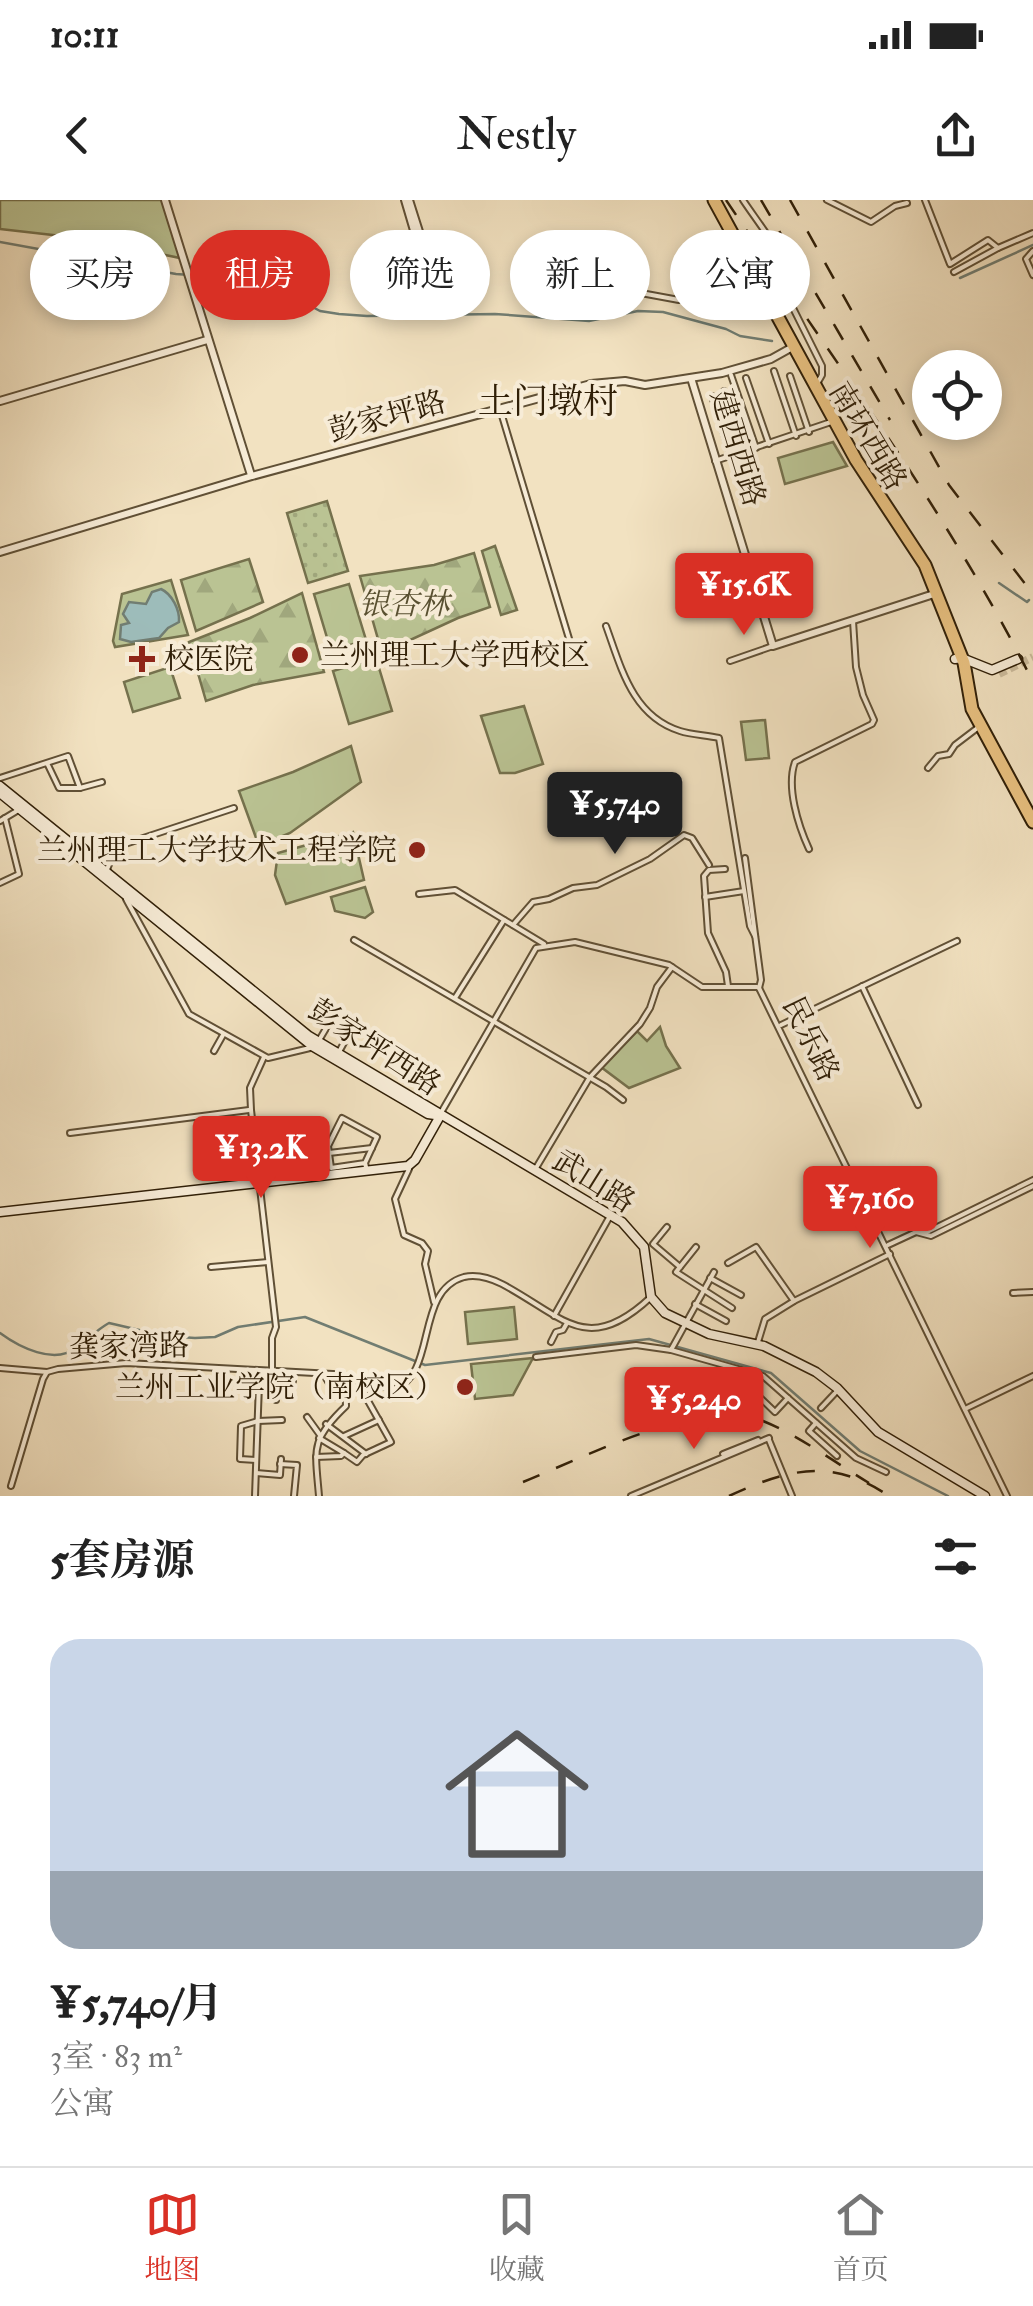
<!DOCTYPE html>
<html lang="zh">
<meta charset="utf-8">
<style>
:root{--surface:#fff;--page:#f6f6f6;--text:#222;--muted:#767676;--line:#e0e0e0;--accent:#d93025}
body{margin:0;font-family:"IM FELL Double Pica","Noto Serif SC",serif;background:var(--page);color:var(--text);height:100vh;display:flex;flex-direction:column;font-size:38px;white-space:nowrap}
*{box-sizing:border-box;margin:0}
p{font-size:32px;color:var(--muted)}
.icon{flex:none;width:55px;height:55px;fill:none;stroke:currentColor;stroke-width:2;stroke-linecap:round;stroke-linejoin:round}
.map{position:relative;height:1296px;overflow:hidden}
.side{display:flex;flex-direction:column;background:var(--surface);flex:1}
.side>*{flex:none}
.hud{position:absolute;left:30px;top:30px;width:975px;height:90px;display:flex;gap:20px}
.buttons{position:absolute;left:912px;top:150px;display:grid;gap:20px}
.buttons a{display:grid;place-items:center;width:90px;height:90px;border-radius:50%;background:var(--surface);box-shadow:0 5px 15px #0003;font-size:50px}
.price{position:absolute;translate:-50% -85px;padding:0 22px;border-radius:10px;background:var(--accent);color:#fff;font-size:32px;line-height:65px;filter:drop-shadow(0 2px 5px #0008)}
.price::after{content:'';position:absolute;left:50%;top:60px;width:30px;height:22px;margin-left:-15px;background:inherit;clip-path:polygon(0 0,100% 0,50% 100%)}
.price.active{background:#222;color:#fff}
ul{padding:0;list-style:none}
li{display:grid;align-content:center;gap:20px;height:530px;padding:0 50px}
li+li{border-top:2px solid var(--line)}
li span{display:grid;place-items:center;height:310px;border-radius:30px;color:#555}
li>.icon{margin-inline-start:auto}
span .icon{width:180px;height:180px;fill:#fffc;stroke-width:1}
li b{font-size:42px}
h2{display:flex;justify-content:space-between;align-items:center;height:120px;padding:0 50px;font-size:42px}
.tag{padding:0 35px;border-radius:45px;background:var(--surface);box-shadow:0 5px 15px #0003;font-size:35px;line-height:90px}
.tag.active{background:var(--accent);color:#fff}
.status{display:flex;justify-content:space-between;align-items:center;height:70px;padding:0 50px;background:var(--surface);direction:ltr}
.status svg{height:28px;fill:currentColor}
header{display:flex;justify-content:space-between;align-items:center;height:130px;padding:0 50px;background:var(--surface);font-size:45px;font-weight:600}
.dock{display:flex;justify-content:space-around;align-items:center;height:140px;border-top:2px solid var(--line);background:var(--surface);font-size:28px;color:var(--muted)}
.dock a{display:grid;justify-items:center;gap:5px}
.dock .active{color:var(--accent)}
.map>svg:first-child{display:block}
</style>
<div class="status"><b>10:11</b><svg viewBox="0 0 49 12"><path d="M0 12V9h3v3zM5 12V6h3v6zM10 12V3h3v9zM15 12V0h3v12zM26 1h20v11H26zM47 4h2v5h-2z"/></svg></div>
<header><svg class="icon" aria-label="back" viewBox="0 0 24 24"><path d="M15 5l-7 7 7 7"/></svg>Nestly<svg class="icon" aria-label="share" viewBox="0 0 24 24"><path d="M12 15V3M7 8l5-5 5 5M5 13v7h14v-7"/></svg></header>
<div class="map">
<svg width="1033" height="1296" viewBox="0 0 1033 1296">
<defs>
<pattern id="forest-firs" width="22" height="20" patternUnits="userSpaceOnUse" patternTransform="scale(2.5)"><rect width="22" height="20" fill="#bac393"/><path d="M5 1l3.5 6h-7zM16 11l3.5 6h-7z" fill="#a0a77d"/></pattern>
<pattern id="garden-dots" width="8" height="8" patternUnits="userSpaceOnUse" patternTransform="scale(2.5)"><rect width="8" height="8" fill="#bac393"/><path d="M2 2h.1M6 6h.1" fill="none" stroke="#a0a77d" stroke-width="1.8" stroke-linecap="round"/></pattern>
</defs>
<rect width="100%" height="100%" fill="#f2e2c1"/>
<filter id="stains"><feTurbulence type="fractalNoise" baseFrequency=".002" numOctaves="4"/><feColorMatrix values="0 0 0 0 .2 0 0 0 0 .09 0 0 0 0 .02 0 0 0 .5 -.17"/></filter>
<radialGradient id="worn" r=".72"><stop offset=".6" stop-color="#630" stop-opacity="0"/><stop offset="1" stop-color="#630" stop-opacity=".3"/></radialGradient>
<g fill="#bac393" stroke="#75714d" stroke-width="2.5">
<path d="M0,0H164L180,58L88,39L0,29Z"/>
<path d="M833,242L847,266L785,284L778,258Z"/>
<path d="M171,380L188,435L115,447L113,441L122,394Z"/>
<path d="M349,384L366,440L331,451L314,394Z"/>
<path d="M376,458L392,511L349,524L333,471Z"/>
<path d="M170,467L180,498L133,512L124,482Z"/>
<path d="M524,506L543,564L515,573H500L481,516Z"/>
<path d="M765,520L769,558L746,560L741,522Z"/>
<path d="M351,546L361,582L290,633L259,646L239,591L293,572Z"/>
<path d="M353,632L364,680L286,704L275,675L278,653Z"/>
<path d="M365,687L373,712L365,718L335,711L331,697Z"/>
<path d="M660,827L666,846L680,868L629,888L601,867L637,831L647,841Z"/>
<path d="M514,1107L517,1139L468,1144L465,1112Z"/>
<path d="M533,1158L513,1195L475,1199L471,1164Z"/>
</g>
<g fill="url(#forest-firs)" stroke="#75714d" stroke-width="2.5">
<path d="M495,346L517,410L501,415L482,351Z"/>
<path d="M474,353L490,407L458,418L382,453L360,376L434,365Z"/>
<path d="M249,359L263,402L196,431L181,380Z"/>
<path d="M302,393L324,472L253,485L206,501L189,442L250,418Z"/>
</g>
<path fill="url(#garden-dots)" stroke="#75714d" stroke-width="2.5" d="M327,301L348,371L308,383L287,313Z"/>
<path fill="#9dbcba" stroke="#717d72" stroke-width="2.5" d="M161,389C172,394 180,410 179,422L168,428L159,438L131,442L120,439L121,425L129,423L123,414L129,402L146,404L152,392Z"/>
<g fill="none" stroke-linecap="round" stroke-linejoin="round">
<g stroke="#717d72" stroke-width="2.5">
<path d="M0,42L176,74L262,80L320,111L339,114L367,116L495,114L589,121L638,111L663,112L726,129L740,136L772,141"/>
<path d="M960,78L1033,45"/>
<path d="M999,383L1027,402L1029,400"/>
<path d="M0,1133C19,1147 54,1165 76,1148C88,1140 96,1130 109,1123L165,1136L195,1138L215,1137L238,1127L305,1117L425,1165L649,1139L771,1173L860,1251L948,1296"/>
</g>
<path stroke="#cbbb9c" stroke-width="8" stroke-dasharray="8 4" stroke-linecap="butt" d="M999,474L1033,457"/>
<defs>
<g id="minor">
<path d="M743,0C758,23 796,70 796,96"/>
<path d="M827,0L871,22L895,6L907,3"/>
<path d="M925,0L950,64L988,40L998,48L1033,33"/>
<path d="M1033,51L1026,59L1033,75"/>
<path d="M954,72L998,48"/>
<path d="M521,76L546,80L580,95L630,91L679,100L724,63L747,84H754"/>
<path d="M793,108L822,166V175L818,182"/>
<path d="M774,171L796,236"/>
<path d="M731,175L756,248"/>
<path d="M790,176L809,232"/>
<path d="M746,178L769,244"/>
<path d="M724,191L744,252"/>
<path d="M712,196L731,256"/>
<path d="M500,209L570,442"/>
<path d="M715,261L834,221"/>
<path d="M606,426C621,467 632,516 680,531C692,535 707,535 719,538L750,726L755,736"/>
<path d="M730,461L773,446"/>
<path d="M928,568L938,556L949,554L955,545L980,526"/>
<path d="M0,578L68,556L80,588H59L47,563"/>
<path d="M80,588L102,582"/>
<path d="M0,621L20,609"/>
<path d="M809,649C798,625 786,587 795,562L872,524L874,520L863,495L856,467L853,421"/>
<path d="M745,658L761,780L759,788"/>
<path d="M725,669L709,670L704,676L708,733L726,772L728,786"/>
<path d="M106,672L116,647L234,608"/>
<path d="M0,683L19,674L5,618"/>
<path d="M419,694L455,690L544,744"/>
<path d="M705,697L744,691"/>
<path d="M126,699L189,814L268,858L310,848"/>
<path d="M513,725L533,702L549,699L573,688L597,685L650,659L684,635L692,638L709,665"/>
<path d="M354,740L606,887L623,900"/>
<path d="M862,786L918,905"/>
<path d="M759,788L1007,1296"/>
<path d="M455,798L504,720"/>
<path d="M781,825L957,741"/>
<path d="M318,842L328,825"/>
<path d="M340,850L351,830"/>
<path d="M214,851L223,835"/>
<path d="M264,857L250,888L251,910L276,1127L272,1138V1171"/>
<path d="M442,911L536,748L575,742L669,765L702,787H757"/>
<path d="M70,933L249,910"/>
<path d="M329,953L372,948"/>
<path d="M365,963L331,968L328,946L342,918L377,937L365,963L367,971"/>
<path d="M536,968L590,877L640,824L650,808L657,787L672,767"/>
<path d="M409,969L395,999L404,1035L422,1043L428,1051L425,1064L434,1102"/>
<path d="M667,1027L653,1044L680,1067"/>
<path d="M916,1032L931,1036L1033,986"/>
<path d="M888,1045L916,1032L929,1031L1033,980"/>
<path d="M696,1047L676,1072L732,1108"/>
<path d="M728,1063L756,1047L794,1101"/>
<path d="M211,1067L268,1062"/>
<path d="M710,1078L741,1095"/>
<path d="M1013,1093L1033,1092"/>
<path d="M695,1104L726,1121"/>
<path d="M554,1116L610,1016"/>
<path d="M551,1142L556,1132L563,1130L567,1123"/>
<path d="M758,1142L765,1119L794,1101L890,1054"/>
<path d="M671,1150L763,1176L856,1258L886,1272"/>
<path d="M536,1157L636,1145L671,1150L714,1072"/>
<path d="M0,1168L47,1172"/>
<path d="M323,1173L337,1197L348,1193"/>
<path d="M748,1186L775,1212L788,1198"/>
<path d="M276,1200V1183L293,1181V1172"/>
<path d="M733,1201L759,1174"/>
<path d="M821,1208L838,1190"/>
<path d="M965,1209L1033,1176"/>
<path d="M307,1217L320,1235"/>
<path d="M816,1223L809,1231L837,1256"/>
<path d="M326,1224L366,1254"/>
<path d="M344,1236L379,1220"/>
<path d="M769,1240L792,1296"/>
<path d="M344,1253L357,1262L363,1255L391,1242L358,1183"/>
<path d="M723,1254L758,1240"/>
<path d="M316,1257L341,1256L344,1253L319,1238"/>
<path d="M256,1260L240,1259L241,1226L258,1221L282,1220"/>
<path d="M280,1264L297,1265L294,1296"/>
<path d="M256,1273L280,1275L281,1259"/>
<path d="M11,1286L43,1179L47,1172L58,1169L126,1163L333,1174L394,1189C438,1174 414,1091 464,1077C477,1074 490,1078 502,1084C564,1117 587,1157 651,1097"/>
<path d="M255,1296L259,1183H276"/>
<path d="M319,1296C315,1249 310,1240 346,1206L345,1178"/>
<path d="M631,1296L769,1238"/>
</g>
<g id="tertiary">
<path d="M165,0L251,275"/>
<path d="M405,0L423,61L428,60L409,0"/>
<path d="M691,178L773,446L937,393"/>
<path d="M0,201L207,140"/>
<path d="M0,352L252,276L591,184L625,181L645,185L722,173L771,159L789,149"/>
</g>
<g id="secondary">
<path d="M955,459L962,458L992,470L1018,459"/>
<path d="M0,586L309,836L622,1022L644,1047L651,1097L665,1113L709,1134L764,1146L816,1172L837,1188L878,1232L985,1296"/>
<path d="M0,593L312,846L428,914L435,915"/>
<path d="M0,1012L408,966L415,960L440,916"/>
</g>
<path id="trunk" d="M714,0L856,260L925,365L964,463L972,509L1033,622"/>
</defs>
<use href="#minor" stroke="#605036" stroke-width="8"/>
<use href="#tertiary" stroke="#605036" stroke-width="10"/>
<use href="#secondary" stroke="#301f07" stroke-width="11"/>
<use href="#trunk" stroke="#301f07" stroke-width="15"/>
<use href="#minor" stroke="#f7ecd7" stroke-width="4"/>
<use href="#tertiary" stroke="#f7ecd7" stroke-width="6"/>
<use href="#secondary" stroke="#f7ecd7" stroke-width="8"/>
<use href="#trunk" stroke="#e9c180" stroke-width="11"/>
<g stroke="#301f07" stroke-width="2.5" stroke-dasharray="18 18" stroke-linecap="butt">
<path d="M726,0C832,158 948,312 1033,482"/>
<path d="M761,0L890,220"/>
<path d="M790,0L949,285L1033,394"/>
<path d="M523,1282C583,1258 702,1196 763,1221C800,1236 834,1262 869,1283"/>
<path d="M729,1296C788,1269 831,1257 889,1296"/>
</g>
</g>
<g fill="#8f2418" stroke="#f7ecd7" stroke-width="4">
<circle cx="300" cy="455" r="10"/>
<path d="M137 444h10v10h10v10h-10v10h-10v-10h-10v-10h10z"/>
<circle cx="417" cy="650" r="10"/>
<circle cx="465" cy="1187" r="10"/>
</g>
<g text-anchor="middle" stroke-width="8" stroke-linejoin="round" paint-order="stroke">
<g font-size="30" fill="#301f07" stroke="#f7ecd7">
<text transform="translate(387 216) rotate(-15)" y="10">彭家坪路</text>
<text transform="translate(868 236) rotate(59)" y="10">南环西路</text>
<text transform="translate(738 248) rotate(73)" y="10">建西西路</text>
<text transform="translate(811 839) rotate(64)" y="10">民乐路</text>
<text transform="translate(375 847) rotate(33)" y="10">彭家坪西路</text>
<text transform="translate(594 981) rotate(32)" y="10">武山路</text>
<text transform="translate(129 1146) rotate(-1)" y="10">龚家湾路</text>
</g>
<g font-size="30" font-style="italic" fill="#595031" stroke="#f7ecd7">
<text x="404" y="414">银杏林</text>
</g>
<g font-size="30" fill="#301f07" stroke="#f7ecd7" text-anchor="start">
<text x="320" y="465">兰州理工大学西校区</text>
<text x="164" y="469">校医院</text>
<text x="397" y="660" text-anchor="end">兰州理工大学技术工程学院</text>
<text x="445" y="1197" text-anchor="end">兰州工业学院（南校区）</text>
</g>
<g font-size="35" fill="#301f07" stroke="#f7ecd7">
<text x="548" y="213">土门墩村</text>
</g>
</g>
<rect width="100%" height="100%" filter="url(#stains)"/>
<rect width="100%" height="100%" fill="url(#worn)"/>
</svg>
<div class="buttons">
<a><svg class="icon" aria-label="locate" viewBox="0 0 24 24"><circle cx="12" cy="12" r="6"/><path d="M12 2v4M12 18v4M2 12h4M18 12h4"/></svg></a>
</div>
<b class="price" style="left:744px;top:438px">¥15.6K</b>
<b class="price active" style="left:615px;top:657px">¥5,740</b>
<b class="price" style="left:261px;top:1001px">¥13.2K</b>
<b class="price" style="left:870px;top:1051px">¥7,160</b>
<b class="price" style="left:694px;top:1252px">¥5,240</b>
<div class="hud">
<a class="tag">买房</a>
<a class="tag active">租房</a>
<a class="tag">筛选</a>
<a class="tag">新上</a>
<a class="tag">公寓</a>
</div>
</div>
<section class="side">
<h2>5套房源<svg class="icon" aria-label="filters" viewBox="0 0 24 24"><path d="M4 7h16M4 17h16"/><circle cx="9" cy="7" r="2"/><circle cx="15" cy="17" r="2"/></svg></h2>
<ul>
<li><span style="background:linear-gradient(#c9d6e8 75%,#9aa5b1 0)"><svg class="icon" aria-label="home" viewBox="0 0 24 24"><path d="M3 11l9-7 9 7M6 9v11h12V9"/></svg></span><div><b>¥5,740/月</b><p>3室 · 83 m²</p><p>公寓</p></div></li>
</ul>
</section>
<nav class="dock">
<a class="active"><svg class="icon" aria-label="map" viewBox="0 0 24 24"><path d="M3 6l6-2 6 2 6-2v14l-6 2-6-2-6 2zM9 4v14M15 6v14"/></svg>地图</a>
<a><svg class="icon" aria-label="saved" viewBox="0 0 24 24"><path d="M7 4h10v16l-5-4-5 4z"/></svg>收藏</a>
<a><svg class="icon" aria-label="home" viewBox="0 0 24 24"><path d="M3 11l9-7 9 7M6 9v11h12V9"/></svg>首页</a>
</nav>
